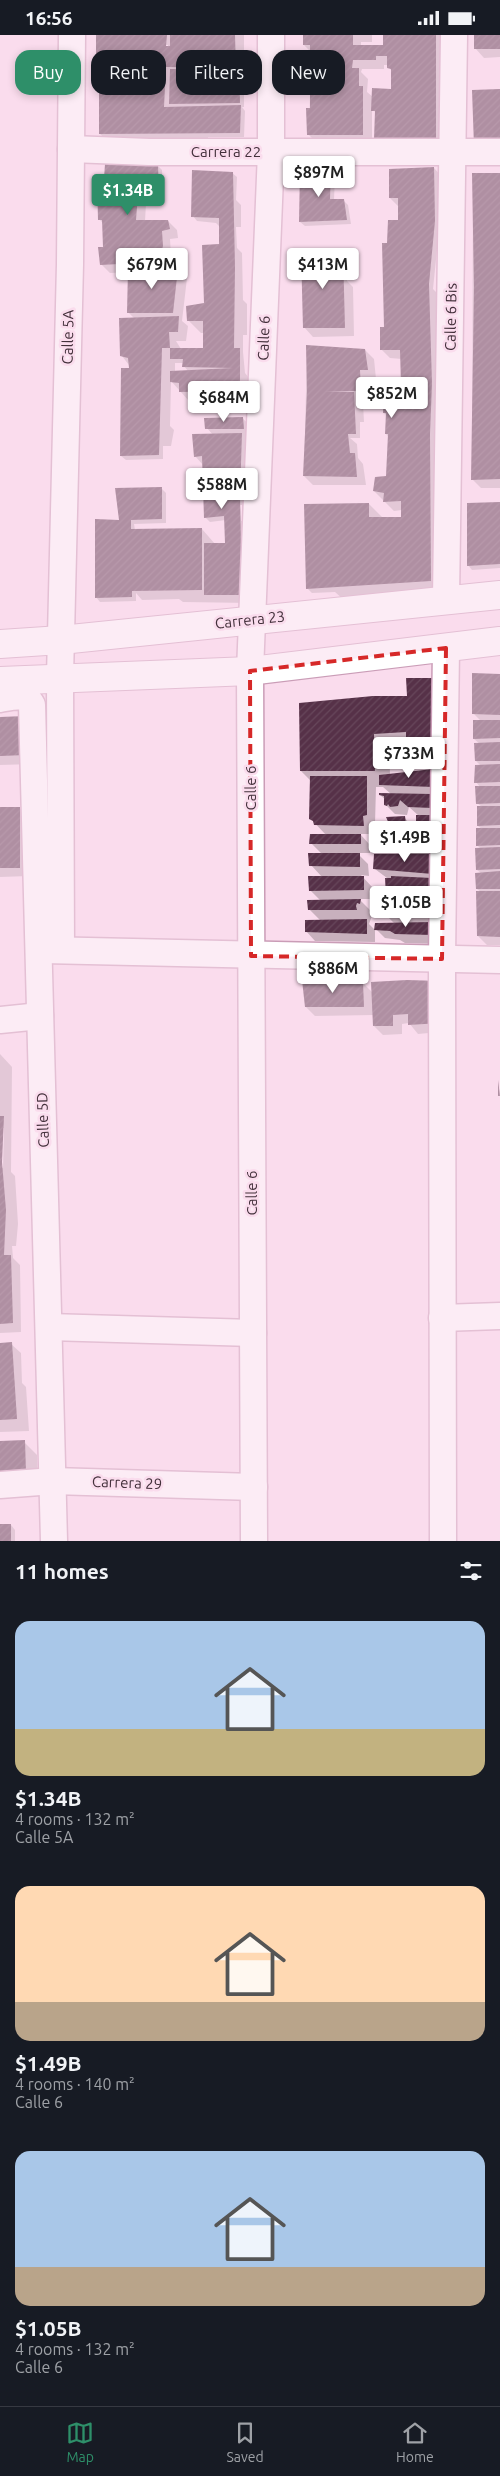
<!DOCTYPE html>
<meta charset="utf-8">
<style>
:root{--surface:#171b24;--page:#242831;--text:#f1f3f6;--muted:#9ea1a6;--line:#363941;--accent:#2e8f69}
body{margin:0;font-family:Ubuntu,sans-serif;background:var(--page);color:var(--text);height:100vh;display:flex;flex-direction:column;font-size:19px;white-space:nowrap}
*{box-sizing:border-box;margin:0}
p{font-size:16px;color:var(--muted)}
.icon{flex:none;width:28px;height:28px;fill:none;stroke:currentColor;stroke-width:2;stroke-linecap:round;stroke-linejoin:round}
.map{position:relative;height:1506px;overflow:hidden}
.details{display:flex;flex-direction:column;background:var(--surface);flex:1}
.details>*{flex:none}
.top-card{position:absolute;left:15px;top:15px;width:470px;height:45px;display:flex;gap:10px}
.price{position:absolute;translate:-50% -42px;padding:0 11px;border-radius:5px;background:#fff;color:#222;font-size:16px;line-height:32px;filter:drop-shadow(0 1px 2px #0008)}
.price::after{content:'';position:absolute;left:50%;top:30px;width:15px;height:11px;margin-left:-8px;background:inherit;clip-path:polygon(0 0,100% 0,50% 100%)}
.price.current{background:var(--accent);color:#fff}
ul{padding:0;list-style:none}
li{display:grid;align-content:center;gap:10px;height:265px;padding:0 15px}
li span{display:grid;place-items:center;height:155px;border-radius:15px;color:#555}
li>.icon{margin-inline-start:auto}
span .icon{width:90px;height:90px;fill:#fffc;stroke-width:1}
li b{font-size:21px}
h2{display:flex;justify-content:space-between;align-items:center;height:60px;padding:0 15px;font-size:21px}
.tag{padding:0 18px;border-radius:15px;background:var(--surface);box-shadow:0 2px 8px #0003;font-size:18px;line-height:45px}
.tag.current{background:var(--accent);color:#fff}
.status{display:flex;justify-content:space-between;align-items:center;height:35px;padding:0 25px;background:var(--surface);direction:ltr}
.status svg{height:14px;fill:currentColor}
.tab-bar{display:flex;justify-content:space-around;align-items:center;height:70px;border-top:1px solid var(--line);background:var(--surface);font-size:14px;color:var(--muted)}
.tab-bar a{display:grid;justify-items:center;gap:2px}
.tab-bar .current{color:var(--accent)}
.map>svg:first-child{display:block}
</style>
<div class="status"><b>16:56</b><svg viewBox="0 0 49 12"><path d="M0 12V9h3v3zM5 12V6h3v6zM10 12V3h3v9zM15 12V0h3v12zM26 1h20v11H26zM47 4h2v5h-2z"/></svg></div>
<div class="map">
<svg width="500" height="1506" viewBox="0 0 500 1506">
<defs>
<pattern id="building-hatch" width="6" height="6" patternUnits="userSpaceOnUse" patternTransform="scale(1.25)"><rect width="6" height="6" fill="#563148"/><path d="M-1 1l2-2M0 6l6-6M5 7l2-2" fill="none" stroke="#67475b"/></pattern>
</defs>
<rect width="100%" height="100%" fill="#fadced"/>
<g fill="#0003" fill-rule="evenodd">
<path d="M97,0H244V72H242L245,76L244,102H208V106L110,108L100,99L101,35L97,32ZM163,10H168L166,30Z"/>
<path d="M304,0H372V7H361V11H384V0H444L445,115L372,75V108L318,109L309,100L311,17L304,10ZM384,30H388L392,37V55L373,62L367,57L368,44L361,37L362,34H384Z"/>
<path d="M475,0H500V22L484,23L475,13Z"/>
<path d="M158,131L162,135L163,163L140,162L146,169L145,186H168L177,195L178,203L170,204L171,221L168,234H178L187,243L182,286L188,291L186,306H176L181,314H206L204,298H201L188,285L205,270L222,210L220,192L216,188L197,186L193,181L232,138L237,142L236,165L241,170V192H236L237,213L242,218L243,265L247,269V300H243V317L245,338L249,343V365L189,366L171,346L170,391L174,395L171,411H163V424L126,425L121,421L122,334H132L122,321L135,284L128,277L129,237L110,238L101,229L104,213L103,188L100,185ZM175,328H184V331L188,336L175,337Z"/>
<path d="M434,133L443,143L442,215H437L433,254L438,259L444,559L344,565L335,557L312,558L307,553L369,469L382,482L402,483V475L394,476L374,456L387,443L389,402L386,399L387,380L384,378L402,351V324L390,323L381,314L385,293L388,209L399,186V172L390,163Z"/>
<path d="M331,135L335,140L334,165H343L348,170L351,189L305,191L300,187Z"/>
<path d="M473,139H500V453H481L472,444Z"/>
<path d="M342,218L347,223V246L353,252L354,301L313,302L304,292Z"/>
<path d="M307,312L365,315L374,324L376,344L369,343L370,365H360L363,368L364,387H360V403H350L357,409L358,423L363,429L366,450H313L304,441Z"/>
<path d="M242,383L252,392V403H245L251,408V568L183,567L179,564L142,565L136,558V566L100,567L96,562L120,486L162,454L166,458V488L134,489L135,495L202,494L215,509H226V485L210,487L205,482L203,430L195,421L213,400L207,393ZM240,470H242L244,486H241Z"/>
<path d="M500,468V533L472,535L468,530Z"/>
<path d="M500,640V910H487L478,901L481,857L477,854L481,838L477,835L481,814L477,810L482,794L478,791L482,772L477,768L480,752L476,747L481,731L476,726L480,709L474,704L481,686L474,679Z"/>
<path d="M373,663L445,723L416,726L407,716V706L389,707L390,740L433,735L441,909L405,908L400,905L385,903L376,894L395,889L384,878L394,868L388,861L387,843L375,834L406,820L398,812L393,798L388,793L404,782L414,794L417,795L419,781L409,772L407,780L395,779L386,770V765L380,760L391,759L383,752H376L375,789H372V799H360L370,810V818H357L368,829L369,841L361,840L372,852L373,864H359L373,878L369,889L375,895V907L315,906L306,896L321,886L309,874L321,866L310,855L322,842L311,830L322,819L311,808L326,800L311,784V746L301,736Z"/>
<path d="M0,683L34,729L0,730Z"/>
<path d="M0,773H19L29,782V841L0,842Z"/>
<path d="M363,948L372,957L450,996L418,999L409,988L402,989V999L383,1000L374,991V980L315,981L306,972Z"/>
<path d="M0,1019L12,1032L11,1137L15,1141L18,1189L16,1211H12L13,1223L20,1230L21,1297L0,1298ZM2,1093H4L3,1133H1Z"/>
<path d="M0,1309H11L21,1318L22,1348L26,1352L29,1396L0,1397Z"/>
<path d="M24,1407L37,1420L38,1451L0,1408Z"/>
<path d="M0,1490H11L15,1495V1506H0Z"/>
</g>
<g fill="url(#building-hatch)">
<path d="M96,0H167L166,11H170V0H235L236,33L166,32L164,72L241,70L240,98L99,99V33H96Z"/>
<path d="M303,0H353V10H383V0H436V106L374,104L375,76H371L372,53L391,54V34L387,33V21H376V25H353L352,33H359V51H363V100H307L306,73H310V10H303Z"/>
<rect x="474" y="0" width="26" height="14"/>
<path d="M170,34L239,35L240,68L169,69Z"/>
<path d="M500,54V111H474L472,55Z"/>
<path d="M105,129L158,130L159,159H138L136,185H168L170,194L162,196L163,211L159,227L100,230L98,212H103L102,185H98L97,144L104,143Z"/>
<path d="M434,132L435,186L429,249L432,348L430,399L431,546L306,554L304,469L369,468V482H401V466L383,467L384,458L373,456L375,442L386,441L388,399H385L386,378H383L384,351L401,350L400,315H380V292H384L382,208H387L388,185H398V163H389V134Z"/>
<path d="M300,134H331L330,164H344L347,185L299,187Z"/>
<path d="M192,135L233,137L235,232L234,313H240V356L179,357V348L170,347V336L233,333L182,332L183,324H170V313H203V286H187L186,271L204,268L202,210L219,209V183L191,182Z"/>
<path d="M472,138H500V444L471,445L474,252Z"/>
<path d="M301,217H343L345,293H303Z"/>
<path d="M178,233L173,278H127L128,234Z"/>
<path d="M179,281L178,297H169L170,313H162L159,420L120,421L121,333H129L128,323L120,321L119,283Z"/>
<path d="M306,310L365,314L368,335H360L361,356H325L354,357L356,399H348L350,418H355L357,442L303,441L307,356Z"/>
<path d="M243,382L244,394H205L204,383Z"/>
<path d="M242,398L240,460L242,560H204V508H225L224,481L204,483L202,421L194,422L192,399Z"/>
<path d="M162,452V484L131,485V494L202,493V555L132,556V562L95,563V484L119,485L115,453Z"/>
<path d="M500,467V529L467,531V468Z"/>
<path d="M472,638L500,639V680L472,679Z"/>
<path d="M406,643H434L436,714L406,717V697L374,699L375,736H300L299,668L373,661H407Z"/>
<path d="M25,681L26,720L0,721V682Z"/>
<path d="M473,685H500V703L473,704Z"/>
<path d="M500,707V726H475L474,708Z"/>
<path d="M500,729V747L474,748L475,730Z"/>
<path d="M433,734L434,752L379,750V740Z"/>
<path d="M310,741H367V780L363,781L364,791L314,790L313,786L309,784Z"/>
<path d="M475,751H500V768L476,769Z"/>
<path d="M379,758L432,759V773L408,772L400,765L398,771L390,772L388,769L387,771L384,770V761L379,760Z"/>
<path d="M477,771H500V790L477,791Z"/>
<rect x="0" y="772" width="20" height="61"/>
<path d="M416,780H432L430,814L397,812L396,806L391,802L392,793L387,794L389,789L386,782L405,781L407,798L412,793H416Z"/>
<path d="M476,793H500V810L476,811Z"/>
<path d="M310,799H361V809H309Z"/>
<path d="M500,812V834L476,835L475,813Z"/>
<path d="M308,818H360V832L309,831Z"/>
<path d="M374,819H433V839L373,834Z"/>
<path d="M500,836V854H476L475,838Z"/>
<path d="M308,841H364V855L309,856Z"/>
<path d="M391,841L432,843L433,861H386L385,843H391Z"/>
<path d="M476,856H500V902L477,901Z"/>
<path d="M361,864L360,869L357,868L356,871L357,875H308L307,865Z"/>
<path d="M433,866V882H393V879H383L382,867Z"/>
<path d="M367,884V899L305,897V885Z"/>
<path d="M433,887L432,900L395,899L390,896L374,895L375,888Z"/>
<path d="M302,945L363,947L364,972H305Z"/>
<path d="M407,945L440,946L441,988L408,990V979L393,980V991H373L371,947Z"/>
<path d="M498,1045L500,1061H498Z"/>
<path d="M0,1081H4L2,1127L6,1175L4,1220H11L13,1288L0,1289Z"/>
<path d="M12,1307L17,1384L0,1385V1308Z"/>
<path d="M25,1405L26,1438L0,1439V1406Z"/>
<rect x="0" y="1489" width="11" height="17"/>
</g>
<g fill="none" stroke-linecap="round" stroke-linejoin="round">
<defs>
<g id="street">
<path d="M71,114L149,117H500"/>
<path d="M446,564L454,0"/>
<path d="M0,664C12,662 26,657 32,670L54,1506"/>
<path d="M61,914L60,642L70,229L72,0"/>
<path d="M43,915L500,925"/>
<path d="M0,985L40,981"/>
<path d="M442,1283L500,1281"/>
<path d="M49,1292L253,1298"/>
<path d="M0,1450L53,1446L254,1452"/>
<path d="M254,1506L250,636L271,117V0"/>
<path d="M443,1506L442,924L446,613"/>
</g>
<g id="secondary">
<path d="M0,609L61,605L500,560"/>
<path d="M0,646L250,636L500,606"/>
</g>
</defs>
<use href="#street" stroke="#ca9db7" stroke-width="29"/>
<use href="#secondary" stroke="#ca9db7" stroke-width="30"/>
<use href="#street" stroke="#fff" stroke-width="26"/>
<use href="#secondary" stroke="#fff" stroke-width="28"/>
</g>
<path d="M0 0H500V1506H0ZM446,613L442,924L251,921L250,636Z" fill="#fadced" fill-opacity=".55" fill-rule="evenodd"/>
<path fill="none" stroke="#d62828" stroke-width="4" stroke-dasharray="10 6" stroke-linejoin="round" d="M446,613L442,924L251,921L250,636Z"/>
<g text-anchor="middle" stroke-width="5" stroke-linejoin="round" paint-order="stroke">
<g font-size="15" fill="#43303b" stroke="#fadced">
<text x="226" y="122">Carrera 22</text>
<text transform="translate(451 282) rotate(-89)" y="5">Calle 6 Bis</text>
<text transform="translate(68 302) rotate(-89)" y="5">Calle 5A</text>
<text transform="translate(264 303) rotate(-88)" y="5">Calle 6</text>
<text transform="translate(250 585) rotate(-6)" y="5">Carrera 23</text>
<text transform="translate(251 753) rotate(-90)" y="5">Calle 6</text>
<text transform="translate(43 1085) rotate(-92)" y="5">Calle 5D</text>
<text transform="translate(252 1158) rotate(-90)" y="5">Calle 6</text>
<text transform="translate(127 1448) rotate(2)" y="5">Carrera 29</text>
</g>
</g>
</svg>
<b class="price" style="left:319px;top:163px">$897M</b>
<b class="price current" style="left:128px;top:181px">$1.34B</b>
<b class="price" style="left:152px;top:255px">$679M</b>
<b class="price" style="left:323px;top:255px">$413M</b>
<b class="price" style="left:392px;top:384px">$852M</b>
<b class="price" style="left:224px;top:388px">$684M</b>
<b class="price" style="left:222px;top:475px">$588M</b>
<b class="price" style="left:409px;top:744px">$733M</b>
<b class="price" style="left:405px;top:828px">$1.49B</b>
<b class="price" style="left:406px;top:893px">$1.05B</b>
<b class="price" style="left:333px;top:959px">$886M</b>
<div class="top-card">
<a class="tag current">Buy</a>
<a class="tag">Rent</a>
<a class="tag">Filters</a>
<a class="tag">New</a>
</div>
</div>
<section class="details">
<h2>11 homes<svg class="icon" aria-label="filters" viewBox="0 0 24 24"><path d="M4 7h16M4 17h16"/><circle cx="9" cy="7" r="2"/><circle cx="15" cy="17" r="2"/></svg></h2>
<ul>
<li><span style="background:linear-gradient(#a9c7e8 70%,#c2b280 0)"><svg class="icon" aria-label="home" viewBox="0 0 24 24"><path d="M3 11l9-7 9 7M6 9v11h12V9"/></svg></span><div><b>$1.34B</b><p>4 rooms · 132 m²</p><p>Calle 5A</p></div></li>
<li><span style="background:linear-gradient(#ffd9b3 75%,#b9a48a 0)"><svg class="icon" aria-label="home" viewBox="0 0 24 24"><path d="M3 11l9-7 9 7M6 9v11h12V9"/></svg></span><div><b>$1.49B</b><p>4 rooms · 140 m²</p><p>Calle 6</p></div></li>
<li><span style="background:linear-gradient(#a9c7e8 75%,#b9a48a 0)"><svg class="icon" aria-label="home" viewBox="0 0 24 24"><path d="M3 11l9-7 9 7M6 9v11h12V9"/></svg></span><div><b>$1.05B</b><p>4 rooms · 132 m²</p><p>Calle 6</p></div></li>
</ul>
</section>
<nav class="tab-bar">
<a class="current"><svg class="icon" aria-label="map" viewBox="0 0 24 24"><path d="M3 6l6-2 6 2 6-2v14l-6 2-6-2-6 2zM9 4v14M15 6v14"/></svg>Map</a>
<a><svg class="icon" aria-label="saved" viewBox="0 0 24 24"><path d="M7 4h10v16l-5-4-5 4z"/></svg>Saved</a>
<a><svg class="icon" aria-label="home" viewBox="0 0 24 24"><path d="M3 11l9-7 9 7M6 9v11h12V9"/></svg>Home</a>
</nav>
